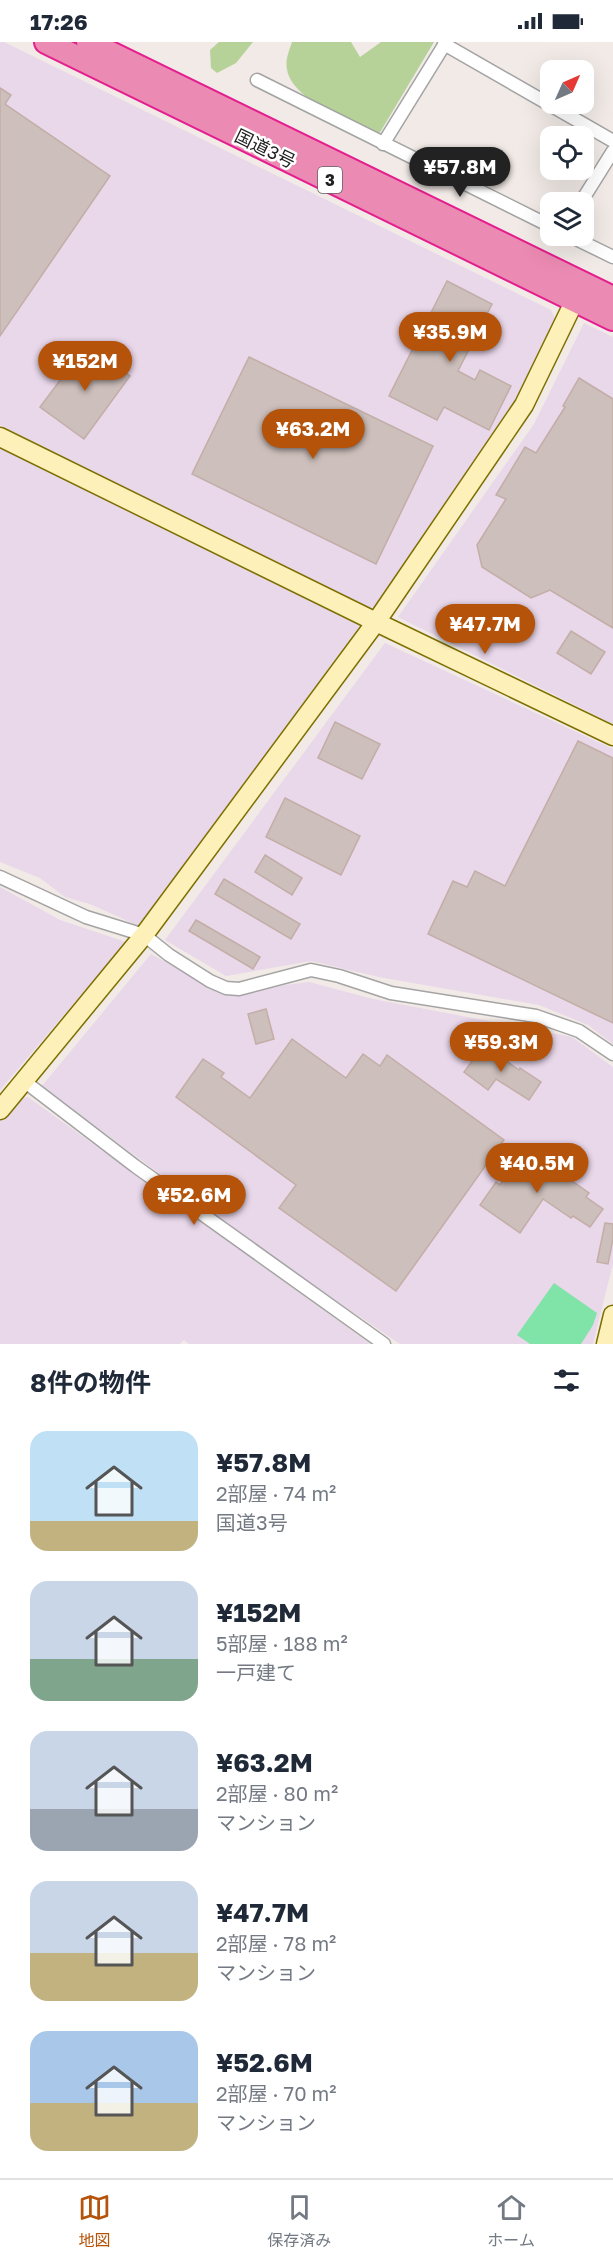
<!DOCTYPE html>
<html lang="ja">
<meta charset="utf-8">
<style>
:root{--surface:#fff;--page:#f6f6f7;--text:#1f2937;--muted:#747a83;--line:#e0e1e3;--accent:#b45309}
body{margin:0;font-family:"Golos Text","Noto Sans JP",sans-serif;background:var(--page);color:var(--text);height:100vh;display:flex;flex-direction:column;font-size:22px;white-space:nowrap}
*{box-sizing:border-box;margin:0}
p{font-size:20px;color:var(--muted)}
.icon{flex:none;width:33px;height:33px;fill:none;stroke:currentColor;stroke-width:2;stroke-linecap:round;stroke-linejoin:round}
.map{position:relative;height:1302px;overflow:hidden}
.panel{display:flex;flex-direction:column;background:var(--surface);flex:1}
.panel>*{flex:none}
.needle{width:39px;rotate:45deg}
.controls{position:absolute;left:540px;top:18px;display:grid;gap:12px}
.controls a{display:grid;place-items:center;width:54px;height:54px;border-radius:12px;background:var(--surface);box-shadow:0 6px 24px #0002;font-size:30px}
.price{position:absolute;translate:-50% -51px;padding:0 14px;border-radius:21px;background:var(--accent);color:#fff;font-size:20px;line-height:39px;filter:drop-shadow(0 2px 3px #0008)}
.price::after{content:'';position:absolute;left:50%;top:36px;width:18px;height:14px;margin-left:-9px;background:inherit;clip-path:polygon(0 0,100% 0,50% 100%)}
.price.active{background:#222;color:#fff}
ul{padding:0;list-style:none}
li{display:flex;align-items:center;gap:18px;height:150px;padding:0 30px}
li span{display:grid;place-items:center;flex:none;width:168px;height:120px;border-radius:18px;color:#555}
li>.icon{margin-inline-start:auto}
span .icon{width:72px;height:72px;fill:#fffc;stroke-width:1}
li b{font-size:26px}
h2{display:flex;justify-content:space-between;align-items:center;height:72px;padding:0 30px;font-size:26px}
.status{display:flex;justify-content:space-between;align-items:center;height:42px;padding:0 30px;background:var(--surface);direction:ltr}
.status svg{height:16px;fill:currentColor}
.tab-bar{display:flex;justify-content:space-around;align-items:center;height:84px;border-top:2px solid var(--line);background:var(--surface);font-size:16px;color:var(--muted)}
.tab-bar a{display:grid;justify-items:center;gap:3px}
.tab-bar .active{color:var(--accent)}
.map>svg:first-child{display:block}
</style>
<div class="status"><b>17:26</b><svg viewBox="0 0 49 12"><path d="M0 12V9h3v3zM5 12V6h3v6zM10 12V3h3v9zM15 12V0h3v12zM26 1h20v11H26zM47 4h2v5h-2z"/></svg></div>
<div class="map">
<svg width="613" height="1302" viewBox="0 0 613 1302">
<rect width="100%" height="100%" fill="#f1eae6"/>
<g fill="#e9d7ea">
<path d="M0,0H4L551,268L556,279L513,361L377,563L369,567L0,383Z"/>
<path d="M584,281L613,295V682L398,575L534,382Z"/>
<path d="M0,406L361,582L139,884L90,862L65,855L40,836L0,820Z"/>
<path d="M385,601L613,707V1002L588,983L539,963L379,935L311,919L226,934L165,898Z"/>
<path d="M0,845L60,878L126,900L0,1048Z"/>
<path d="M151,912L223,951L309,940L373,957L572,995L613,1025V1221L593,1302H400L260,1207L42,1044Z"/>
<path d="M28,1055L370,1302H189L184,1298L180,1302H0V1080L21,1056Z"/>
</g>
<g fill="#b6d298">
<path d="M219,0H253L236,21L217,31L211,26L210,8Z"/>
<path d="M292,0H351L360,15L381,0H434L379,92C353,80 291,58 287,27C285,18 289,9 292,0Z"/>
</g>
<path fill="#80e3a7" d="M554,1241L597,1271L593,1283L581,1302H530L517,1293Z"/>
<g fill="#cdbfbb" stroke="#c3ada7" stroke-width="1.5">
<path d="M0,46L11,53L5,62L110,134L0,294Z"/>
<path d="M447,239L492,262L458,329L475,338L480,328L511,344L489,388L444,365L437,378L389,354Z"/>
<path d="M87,302L130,334L84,397L40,365Z"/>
<path d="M249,315L433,404L376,522L192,432Z"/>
<path d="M579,336L613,357V586L550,548L531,556L482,525L477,503L506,457L496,453L525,405L536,411L565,365L563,364Z"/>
<path d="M571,589L605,610L591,632L557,611Z"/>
<path d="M335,680L380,702L362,737L318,716Z"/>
<path d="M578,699L613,716V981L428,892L453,839L467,845L475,829L505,844Z"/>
<path d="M285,756L360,794L341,833L266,795Z"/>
<path d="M265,813L302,836L292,853L255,830Z"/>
<path d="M224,837L300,882L291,897L215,852Z"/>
<path d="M196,878L260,915L253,927L189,889Z"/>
<path d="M266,967L274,997L256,1002L248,972Z"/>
<path d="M292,997L346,1036L363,1012L380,1024L387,1013L504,1098L396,1249L279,1166L296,1143L176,1055L203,1017L224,1031L221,1035L250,1056Z"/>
<path d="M484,1003L519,1028L520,1026L541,1040L529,1058L496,1037L488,1048L464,1030Z"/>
<path d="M525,1106L589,1151L586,1155L603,1167L590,1185L573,1174L571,1176L543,1157L520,1191L480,1163L496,1140L500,1143Z"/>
<path d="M605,1181L613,1182V1197L608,1222L597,1220Z"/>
</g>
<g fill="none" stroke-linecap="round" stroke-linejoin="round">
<defs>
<g id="street">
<path d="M444,2L613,99"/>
<path d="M257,38L550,184"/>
<path d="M383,102L446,0"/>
<path d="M581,160L613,109"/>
<path d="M570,194L613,215"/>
<path d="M0,835L86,875L144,893L169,913L210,939L226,946L239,947L311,928L339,934L391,951L536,974L579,989L613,1012"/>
<path d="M24,1039L135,1124L384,1302"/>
</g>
<g id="secondary">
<path d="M0,395L376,580L613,694"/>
<path d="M0,1068L144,893L376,580L524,363L575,258"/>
<path d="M606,1302L613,1273"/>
</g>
<g id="highway">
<path d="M46,0L613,277"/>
<path d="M88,0L613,256"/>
</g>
</defs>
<use href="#street" stroke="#a4a4a4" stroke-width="15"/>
<use href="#secondary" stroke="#7d6f00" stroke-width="21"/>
<use href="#highway" stroke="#e41e8e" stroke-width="26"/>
<use href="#street" stroke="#fff" stroke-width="12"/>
<use href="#secondary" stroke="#fdf0b8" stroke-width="18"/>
<use href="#highway" stroke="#eb8ab2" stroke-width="22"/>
</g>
<g text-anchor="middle" stroke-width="5" stroke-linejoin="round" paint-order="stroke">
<rect fill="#fff" stroke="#636363" stroke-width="1.5" x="318" y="125" width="24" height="26" rx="4.5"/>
<g font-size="16" font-weight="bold" fill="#202020">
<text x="330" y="144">3</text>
</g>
<g font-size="18" fill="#202020" stroke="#fff">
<text transform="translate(265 107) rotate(26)" y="6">国道3号</text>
</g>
</g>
</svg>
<div class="controls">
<a><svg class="needle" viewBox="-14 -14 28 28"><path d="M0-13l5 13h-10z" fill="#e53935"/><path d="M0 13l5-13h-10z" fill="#747a83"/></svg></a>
<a><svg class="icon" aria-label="locate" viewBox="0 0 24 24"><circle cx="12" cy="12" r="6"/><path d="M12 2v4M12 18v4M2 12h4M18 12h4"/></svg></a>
<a><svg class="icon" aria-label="layers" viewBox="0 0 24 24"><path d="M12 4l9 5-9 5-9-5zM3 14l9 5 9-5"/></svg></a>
</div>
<b class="price active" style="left:460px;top:156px">¥57.8M</b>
<b class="price" style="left:450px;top:321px">¥35.9M</b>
<b class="price" style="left:85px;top:350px">¥152M</b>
<b class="price" style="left:313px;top:418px">¥63.2M</b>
<b class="price" style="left:485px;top:613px">¥47.7M</b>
<b class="price" style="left:501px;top:1031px">¥59.3M</b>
<b class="price" style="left:537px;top:1152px">¥40.5M</b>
<b class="price" style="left:194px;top:1184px">¥52.6M</b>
</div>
<section class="panel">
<h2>8件の物件<svg class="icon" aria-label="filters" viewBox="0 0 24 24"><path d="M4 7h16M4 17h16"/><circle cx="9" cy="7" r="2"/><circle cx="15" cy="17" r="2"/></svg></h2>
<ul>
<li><span style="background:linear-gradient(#bfe0f5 75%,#c2b280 0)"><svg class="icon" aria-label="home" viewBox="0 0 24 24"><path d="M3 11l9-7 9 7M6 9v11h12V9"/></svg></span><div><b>¥57.8M</b><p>2部屋 · 74 m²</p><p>国道3号</p></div></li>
<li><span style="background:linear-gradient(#c9d6e8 65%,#7fa58c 0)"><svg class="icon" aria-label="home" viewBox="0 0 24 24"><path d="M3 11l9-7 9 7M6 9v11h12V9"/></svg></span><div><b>¥152M</b><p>5部屋 · 188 m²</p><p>一戸建て</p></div></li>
<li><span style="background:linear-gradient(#c9d6e8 65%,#9aa5b1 0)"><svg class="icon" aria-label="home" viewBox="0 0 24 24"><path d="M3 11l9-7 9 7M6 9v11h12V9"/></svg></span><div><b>¥63.2M</b><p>2部屋 · 80 m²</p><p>マンション</p></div></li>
<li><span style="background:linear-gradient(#c9d6e8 60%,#c2b280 0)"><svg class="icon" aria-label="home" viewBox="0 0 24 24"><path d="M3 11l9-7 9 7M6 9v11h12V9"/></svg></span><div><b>¥47.7M</b><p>2部屋 · 78 m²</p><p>マンション</p></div></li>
<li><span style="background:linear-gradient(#a9c7e8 60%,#c2b280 0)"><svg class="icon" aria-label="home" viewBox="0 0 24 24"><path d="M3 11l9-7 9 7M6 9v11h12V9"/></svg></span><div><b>¥52.6M</b><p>2部屋 · 70 m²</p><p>マンション</p></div></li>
</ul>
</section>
<nav class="tab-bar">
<a class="active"><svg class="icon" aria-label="map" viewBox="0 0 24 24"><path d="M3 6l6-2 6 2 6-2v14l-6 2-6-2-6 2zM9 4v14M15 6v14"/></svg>地図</a>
<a><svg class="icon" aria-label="saved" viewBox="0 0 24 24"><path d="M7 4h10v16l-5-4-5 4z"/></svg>保存済み</a>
<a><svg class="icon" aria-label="home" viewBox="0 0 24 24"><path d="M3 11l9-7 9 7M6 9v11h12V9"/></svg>ホーム</a>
</nav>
